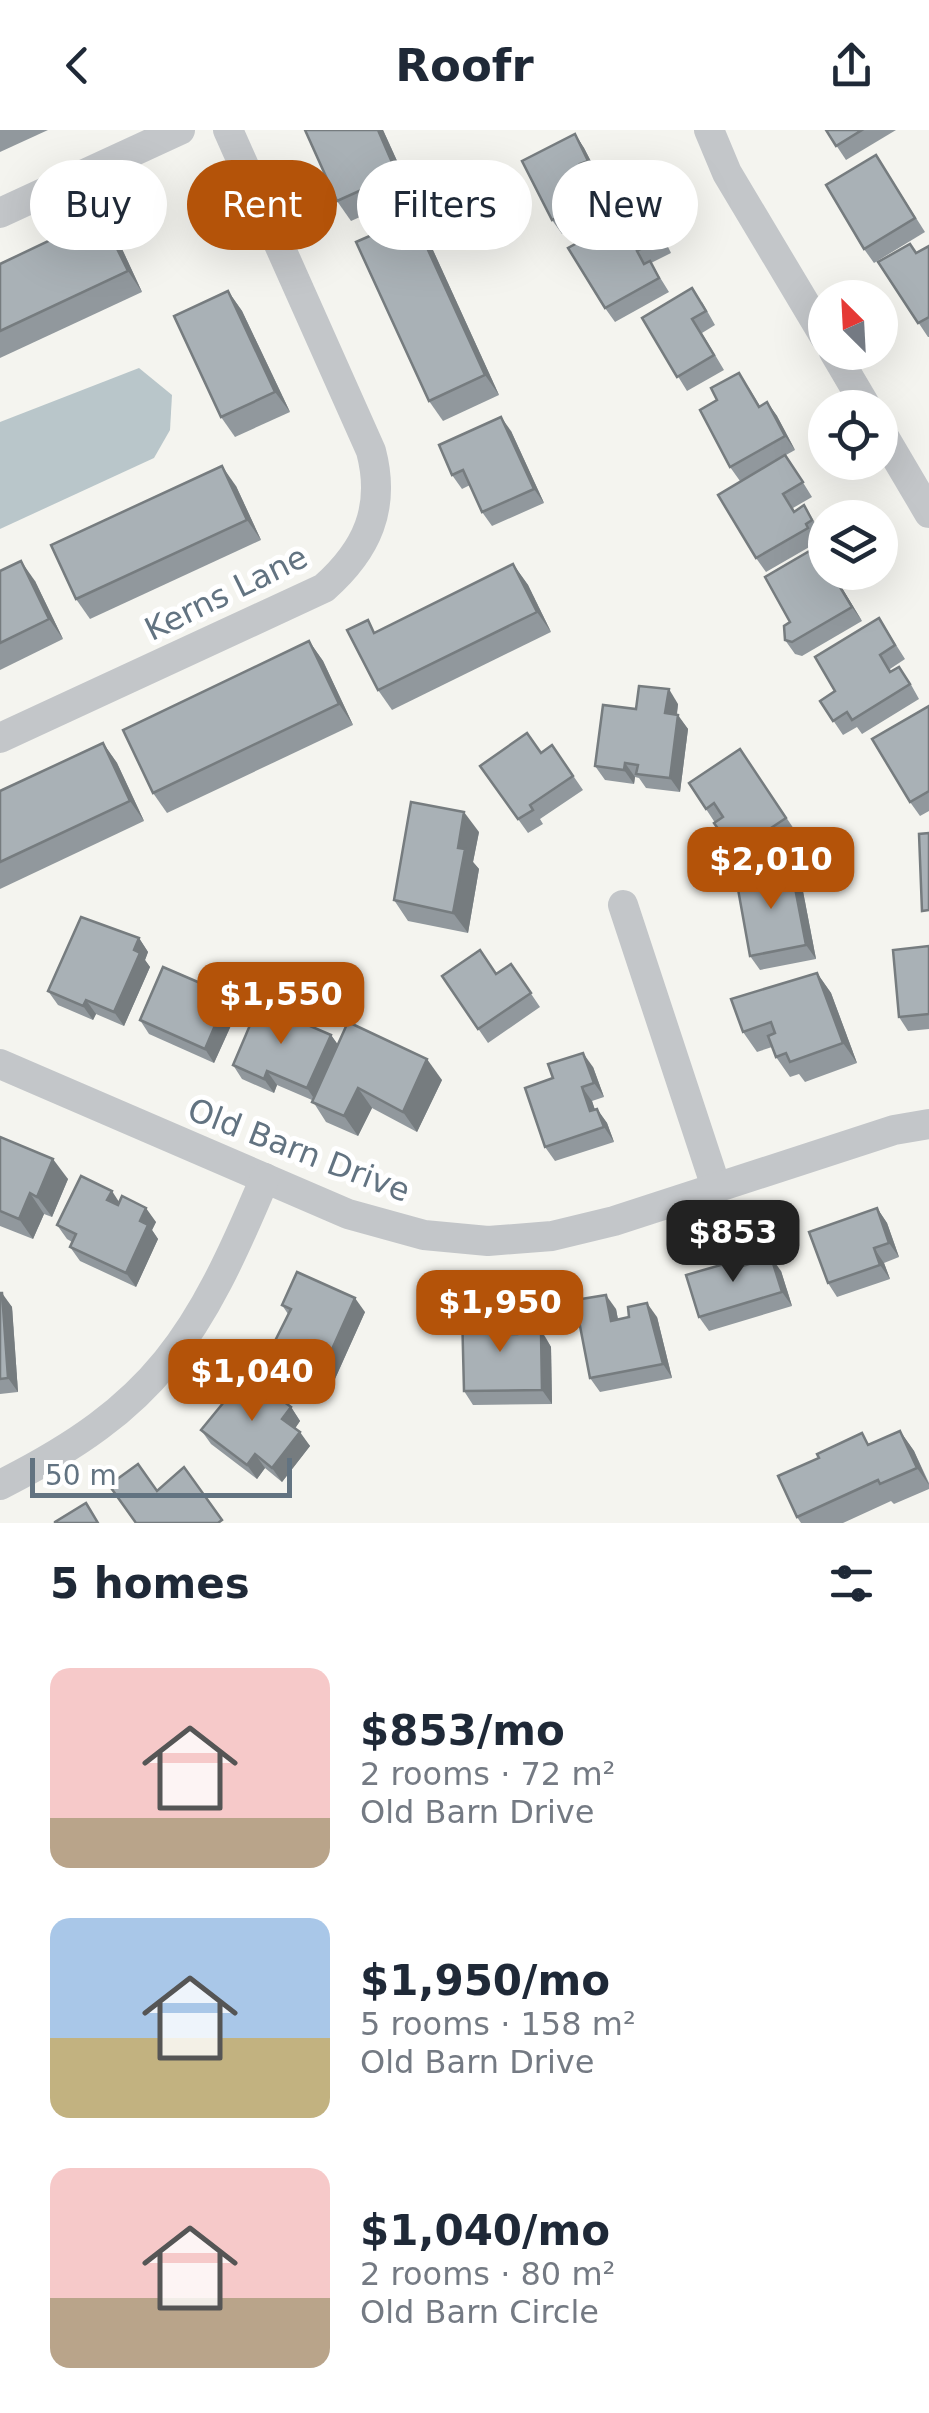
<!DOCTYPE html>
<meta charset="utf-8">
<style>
:root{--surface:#fff;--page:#f2f2f3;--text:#1f2937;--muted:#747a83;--accent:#b45309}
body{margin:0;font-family:"DejaVu Sans",sans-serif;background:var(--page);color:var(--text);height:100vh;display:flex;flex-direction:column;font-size:38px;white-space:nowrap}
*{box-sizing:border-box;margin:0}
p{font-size:32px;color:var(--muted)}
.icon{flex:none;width:55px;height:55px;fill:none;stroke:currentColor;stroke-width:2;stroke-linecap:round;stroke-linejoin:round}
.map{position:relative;height:1393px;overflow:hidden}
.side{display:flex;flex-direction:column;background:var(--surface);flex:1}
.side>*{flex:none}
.top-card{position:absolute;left:30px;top:30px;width:870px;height:90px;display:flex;gap:20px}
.needle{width:65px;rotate:336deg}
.tools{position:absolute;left:808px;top:150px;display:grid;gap:20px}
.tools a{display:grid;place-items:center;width:90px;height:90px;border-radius:50%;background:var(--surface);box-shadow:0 10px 40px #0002;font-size:50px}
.scale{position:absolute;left:30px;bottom:25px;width:262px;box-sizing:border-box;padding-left:10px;border:5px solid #627381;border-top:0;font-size:28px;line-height:35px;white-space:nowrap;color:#627381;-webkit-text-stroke:8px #fff;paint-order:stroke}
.price{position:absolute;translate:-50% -85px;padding:0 22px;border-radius:20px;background:var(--accent);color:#fff;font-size:32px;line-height:65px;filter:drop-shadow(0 2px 5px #0008)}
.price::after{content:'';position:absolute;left:50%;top:60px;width:30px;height:22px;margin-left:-15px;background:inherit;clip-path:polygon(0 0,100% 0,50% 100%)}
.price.current{background:#222;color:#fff}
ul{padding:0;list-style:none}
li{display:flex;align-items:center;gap:30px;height:250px;padding:0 50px}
li span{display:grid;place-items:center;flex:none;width:280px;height:200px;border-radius:20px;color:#555}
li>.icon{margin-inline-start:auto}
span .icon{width:120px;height:120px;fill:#fffc;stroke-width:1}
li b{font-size:42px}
h2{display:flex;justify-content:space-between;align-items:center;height:120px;padding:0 50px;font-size:42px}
.chip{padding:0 35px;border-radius:45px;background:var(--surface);box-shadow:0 10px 40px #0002;font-size:35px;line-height:90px}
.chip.current{background:var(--accent);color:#fff}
header{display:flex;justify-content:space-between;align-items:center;height:130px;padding:0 50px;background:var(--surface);font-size:45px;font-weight:600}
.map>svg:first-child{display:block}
</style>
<header><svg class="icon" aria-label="back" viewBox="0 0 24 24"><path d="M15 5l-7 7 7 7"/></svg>Roofr<svg class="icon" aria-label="share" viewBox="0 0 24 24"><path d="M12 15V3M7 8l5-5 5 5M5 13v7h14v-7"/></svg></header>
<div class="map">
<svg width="929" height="1393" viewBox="0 0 929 1393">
<rect width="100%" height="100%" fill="#f4f4ef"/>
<path fill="#b9c6ca" d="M139,238L172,265L170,300L154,328L0,399V292Z"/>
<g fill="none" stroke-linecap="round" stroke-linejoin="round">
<g stroke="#c3c6c9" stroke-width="30">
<path d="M709,0L727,43L825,207"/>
<path d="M0,83L180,0"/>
<path d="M834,222L867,278"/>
<path d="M880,300L929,383"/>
<path d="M0,608L324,458C367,420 386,378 371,321L228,0"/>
<path d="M623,775L716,1057"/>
<path d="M0,934L348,1084L424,1105L488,1111L552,1106L614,1091L894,1000L929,994"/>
<path d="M0,1355C158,1276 198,1207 265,1048"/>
</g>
</g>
<g fill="#91989d">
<path d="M0,0H48L0,22Z"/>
<path d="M383,0L412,64L351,91L337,71Z"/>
<path d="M826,0H896L846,30Z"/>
<path d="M575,4L584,18L598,45L590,48L606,81L562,104L552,90Z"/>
<path d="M876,25L925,102L874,133L864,119Z"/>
<path d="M101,86L116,106L142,162L0,228V134Z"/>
<path d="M654,91L671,123L651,133L669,162L615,192L605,178Z"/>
<path d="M427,107L499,265L443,291L429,271Z"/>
<path d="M929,116V207H928L878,132L917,123Z"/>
<path d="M228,161L242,181L290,282L235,307L221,287Z"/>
<path d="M702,172L715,195L702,203L724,240L687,261L642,188Z"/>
<path d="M749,258L760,276L767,272L777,286L795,320L786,325L812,367L793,378L795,381L804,375L822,404L816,408L818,412L766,442L756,428L776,331L740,351L730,337L717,270Z"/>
<path d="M511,301L544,373L492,396L482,382L470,355L462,359L452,345Z"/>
<path d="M236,356L261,410L90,489L76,469Z"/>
<path d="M513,434L528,455L551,502L392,580L378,560Z"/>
<path d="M0,441L35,451L63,509L0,540Z"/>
<path d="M825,442H850L854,451L842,458L862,491L802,526L795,524L785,510L790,492Z"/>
<path d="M879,488L905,529L890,539L891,541L909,551L919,569L862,604L857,597L843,605L820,571L835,561Z"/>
<path d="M309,511L323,531L353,595L167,683L153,663Z"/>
<path d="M678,574L677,585L688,599L680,662L646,658L639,648L635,647L634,654L605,650L595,636L636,579Z"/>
<path d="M929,576V681L920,686L910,672Z"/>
<path d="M103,613L117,633L144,691L0,759V661Z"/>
<path d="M552,615L583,660L540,689L543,694L528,703L480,636L541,623Z"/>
<path d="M740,619L796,702L757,728L752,722L740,731L689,653Z"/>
<path d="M479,702L473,732L479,739L468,803L408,791L394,770Z"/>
<path d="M801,751L816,829L760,840L750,826Z"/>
<path d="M139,808L148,822L145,830L150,837L124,896L96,884L93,890L58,875L48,861Z"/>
<path d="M929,816V899L908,901L899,887Z"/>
<path d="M511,834L540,877L488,913L442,846L496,844Z"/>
<path d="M817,843L831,863L857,933L805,952L799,944L790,947L776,927L772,917L757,922L743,902Z"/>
<path d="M238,880L214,933L149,904L140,890Z"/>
<path d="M331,905L338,915L442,950L417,1002L372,978L358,1006L326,992L312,970L277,955L274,963L242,949L233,935Z"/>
<path d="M593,937L604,967L592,971L595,980L597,979L607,993L614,1012L555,1031L545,1017Z"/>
<path d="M0,1007L68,1049L52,1087L44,1084L33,1109L0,1096Z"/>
<path d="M120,1072L156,1092L152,1100L158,1109L136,1157L80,1131L70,1117L72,1112L67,1109L57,1095Z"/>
<path d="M877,1078L887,1093L899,1127L884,1133L890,1149L837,1167L828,1153Z"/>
<path d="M781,1141L792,1176L709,1201L699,1187Z"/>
<path d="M0,1163L12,1177L18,1262L0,1264Z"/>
<path d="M282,1175L365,1182L334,1251L284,1227L274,1213L288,1184Z"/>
<path d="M616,1179L618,1190L629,1187H657L672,1248L600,1262L590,1248Z"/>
<path d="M498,1180L508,1195V1204H517L537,1194L546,1208L551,1217L552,1274L473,1275L464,1261Z"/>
<path d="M291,1277L300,1291L295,1298L310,1316L282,1352L265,1338L257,1349L211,1314L201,1300Z"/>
<path d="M900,1301L914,1321L929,1353V1359L894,1374L891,1371L843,1393H801L797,1387L870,1314Z"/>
</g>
<g fill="#767c7f">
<path d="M378,0H383L412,64L397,44Z"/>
<path d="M575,4L584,18L598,45L588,31Z"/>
<path d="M580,34L590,48L606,81L596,67Z"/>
<path d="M644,77L654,91L671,123L662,108Z"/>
<path d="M101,86L116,106L142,162L128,141Z"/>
<path d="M413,87L427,107L499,265L485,245Z"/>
<path d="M228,161L242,181L290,282L275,262Z"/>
<path d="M767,272L777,286L795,320L785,306Z"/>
<path d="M501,287L511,301L544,373L534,359Z"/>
<path d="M222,336L236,356L261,410L247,390Z"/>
<path d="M21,431L35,451L63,509L49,489Z"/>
<path d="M513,434L528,455L551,502L537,482Z"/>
<path d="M832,444L842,458L862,491L852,477Z"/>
<path d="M309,511L323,531L353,595L339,574Z"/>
<path d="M669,559L678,574L675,597L665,583Z"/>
<path d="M678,585L688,599L680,662L670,648Z"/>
<path d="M103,613L117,633L144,691L130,671Z"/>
<path d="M625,633L635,647L634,654L624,640Z"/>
<path d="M464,682L479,702L473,732L479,739L468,803L453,783L458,718Z"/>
<path d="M791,737L801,751L816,829L806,815Z"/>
<path d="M139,808L148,822L145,830L150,837L124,896L114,882Z"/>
<path d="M817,843L831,863L857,933L843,913Z"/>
<path d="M228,865L238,880L214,933L205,919Z"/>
<path d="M86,870L96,884L93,890L83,876Z"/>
<path d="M331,905L341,919L317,973L307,958Z"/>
<path d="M583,923L593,937L604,967L594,953Z"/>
<path d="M427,929L442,950L417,1002L403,982Z"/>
<path d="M267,941L277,955L274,963L264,949Z"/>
<path d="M582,957L592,971L600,995L590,981Z"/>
<path d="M358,958L372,978L358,1006L344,986Z"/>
<path d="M597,979L607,993L614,1012L604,997Z"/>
<path d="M53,1029L68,1049L52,1087L37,1067Z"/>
<path d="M112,1061L121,1075L117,1084L107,1070Z"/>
<path d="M30,1063L44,1084L33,1109L19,1089Z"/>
<path d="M146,1078L156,1092L152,1100L158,1109L136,1157L126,1143L140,1091Z"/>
<path d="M877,1078L887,1093L899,1127L889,1113Z"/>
<path d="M874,1118L884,1133L890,1149L880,1135Z"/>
<path d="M771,1127L781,1141L792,1176L782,1162Z"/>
<path d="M2,1163L12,1177L18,1262L8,1248Z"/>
<path d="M606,1165L616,1179L621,1205L611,1191Z"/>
<path d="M355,1168L365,1182L334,1251L324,1237Z"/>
<path d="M647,1173L657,1187L672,1248L663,1234Z"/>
<path d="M498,1180L508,1195V1218L498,1204Z"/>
<path d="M537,1194L551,1217L552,1274L542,1260Z"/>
<path d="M291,1277L300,1291L292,1303L282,1289Z"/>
<path d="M900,1301L914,1321L929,1355L917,1338Z"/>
<path d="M300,1302L310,1316L282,1352L272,1338Z"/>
<path d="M255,1324L265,1338L257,1349L247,1335Z"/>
</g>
<g fill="#a9b1b6" stroke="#767c7f" stroke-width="2.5">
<path d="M305,0H378L397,44L337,71Z"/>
<path d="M826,0H862L836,16Z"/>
<path d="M575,4L588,31L580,34L596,67L552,90L522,31Z"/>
<path d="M876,25L915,88L864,119L826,55Z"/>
<path d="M644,77L662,108L637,121L644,134L650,131L659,148L605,178L568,118Z"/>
<path d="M101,86L128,141L0,201V134Z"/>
<path d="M413,87L485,245L429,271L356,112Z"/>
<path d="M910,114L916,123L929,116V187L918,193L878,132Z"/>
<path d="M692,158L706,181L692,189L714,225L677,247L642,188Z"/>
<path d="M228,161L275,262L221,287L174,186Z"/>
<path d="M739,243L759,277L767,272L785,306L730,337L700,280L717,270L711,258Z"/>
<path d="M501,287L534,359L482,382L463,340L452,345L439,315Z"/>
<path d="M785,325L803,352L783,364L794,382L804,375L812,390L806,394L808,398L756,428L718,365Z"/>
<path d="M222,336L247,390L76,469L51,415Z"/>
<path d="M825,412V442H835L832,444L852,477L792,512L785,510L784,496L790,492L765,447Z"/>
<path d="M21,431L49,489L0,513V441Z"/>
<path d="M513,434L537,482L378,560L347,500L368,490L374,503Z"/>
<path d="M879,488L895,515L880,525L890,542L899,537L910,554L852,590L847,582L833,591L820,571L835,561L815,527Z"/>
<path d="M309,511L339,574L153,663L123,600Z"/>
<path d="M639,556L669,559L665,583L678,585L670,648L636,644L638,635L625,633L624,640L595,636L603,575L636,579Z"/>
<path d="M929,576V661L910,672L872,609Z"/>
<path d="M527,603L541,623L552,615L573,646L530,675L533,680L518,689L480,636Z"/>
<path d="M103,613L130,671L0,732V661Z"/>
<path d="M740,619L786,688L747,714L743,707L730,716L714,693L723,687L714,673L706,679L689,653Z"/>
<path d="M411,672L464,682L458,718L465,719L453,783L394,770Z"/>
<path d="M929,703V780L922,781L919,704Z"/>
<path d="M791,737L806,815L750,826L736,748Z"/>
<path d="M81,787L139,808L134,820L140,823L114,882L86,870L83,876L48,861Z"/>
<path d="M929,816V884L899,887L893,820Z"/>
<path d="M480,820L496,844L511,834L531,863L478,899L442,846Z"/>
<path d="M163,837L228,865L205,919L140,890Z"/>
<path d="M817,843L843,913L790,932L786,923L776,927L768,906L775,903L771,892L743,902L731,869Z"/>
<path d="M259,874L331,905L307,958L267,941L264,949L233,935Z"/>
<path d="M348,892L427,929L403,982L358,958L344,986L312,972Z"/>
<path d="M583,923L594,953L582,957L590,981L597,979L604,997L545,1017L525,958L553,948L548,934Z"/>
<path d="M0,1007L53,1029L37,1067L30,1063L19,1089L0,1081Z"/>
<path d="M81,1046L112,1061L107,1070L118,1075L122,1066L146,1078L140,1091L148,1095L126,1143L70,1117L76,1104L57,1095Z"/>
<path d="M877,1078L889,1113L874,1118L880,1135L828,1153L809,1102Z"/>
<path d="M771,1127L782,1162L699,1187L686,1145L738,1130L740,1137Z"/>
<path d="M297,1142L355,1168L324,1237L274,1213L291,1179L282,1175Z"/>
<path d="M0,1163H2L8,1248L0,1249Z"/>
<path d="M606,1165L611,1191L629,1187L628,1177L647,1173L663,1234L590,1248L575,1170Z"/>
<path d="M498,1180V1204H517L516,1195L537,1194L541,1203L542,1260L464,1261L462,1181Z"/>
<path d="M247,1244L291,1277L282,1289L300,1302L272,1338L255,1324L247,1335L201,1300Z"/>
<path d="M900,1301L917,1338L880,1354L878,1350L797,1387L778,1346L819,1328L817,1324L862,1303L868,1315Z"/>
<path d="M138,1334L157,1361L184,1337L222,1390L218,1393H136L109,1355Z"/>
<path d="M86,1373L98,1393H55V1392Z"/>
</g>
<g text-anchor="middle" stroke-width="10" stroke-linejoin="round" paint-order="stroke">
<g font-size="32" fill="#627381" stroke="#fff">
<text transform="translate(226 463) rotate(-26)" y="11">Kerns Lane</text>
<text transform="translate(299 1020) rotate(21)" y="11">Old Barn Drive</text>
</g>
</g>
</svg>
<div class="tools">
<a><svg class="needle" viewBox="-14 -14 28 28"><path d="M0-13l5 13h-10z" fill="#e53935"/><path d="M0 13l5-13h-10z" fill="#747a83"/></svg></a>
<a><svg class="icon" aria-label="locate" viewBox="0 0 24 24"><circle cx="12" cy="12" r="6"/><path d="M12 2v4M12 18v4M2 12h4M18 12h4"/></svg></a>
<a><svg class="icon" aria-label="layers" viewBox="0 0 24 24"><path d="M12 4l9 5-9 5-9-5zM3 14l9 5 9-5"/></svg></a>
</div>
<div class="scale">50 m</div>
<b class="price" style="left:771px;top:782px">$2,010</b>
<b class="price" style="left:281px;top:917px">$1,550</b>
<b class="price current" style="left:733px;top:1155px">$853</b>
<b class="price" style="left:500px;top:1225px">$1,950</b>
<b class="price" style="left:252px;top:1294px">$1,040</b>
<div class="top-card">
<a class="chip">Buy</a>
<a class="chip current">Rent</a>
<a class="chip">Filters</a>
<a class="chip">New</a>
</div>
</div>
<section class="side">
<h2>5 homes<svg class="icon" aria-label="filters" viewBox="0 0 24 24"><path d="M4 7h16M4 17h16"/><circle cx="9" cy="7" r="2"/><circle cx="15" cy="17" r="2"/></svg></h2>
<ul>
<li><span style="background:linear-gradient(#f6c9c9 75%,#b9a48a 0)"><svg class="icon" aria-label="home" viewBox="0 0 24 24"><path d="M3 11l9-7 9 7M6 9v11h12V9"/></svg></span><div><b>$853/mo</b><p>2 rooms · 72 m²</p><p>Old Barn Drive</p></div></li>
<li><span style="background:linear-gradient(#a9c7e8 60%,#c2b280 0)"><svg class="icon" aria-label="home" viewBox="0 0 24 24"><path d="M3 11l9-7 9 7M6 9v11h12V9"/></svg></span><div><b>$1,950/mo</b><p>5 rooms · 158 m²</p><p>Old Barn Drive</p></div></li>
<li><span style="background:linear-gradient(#f6c9c9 65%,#b9a48a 0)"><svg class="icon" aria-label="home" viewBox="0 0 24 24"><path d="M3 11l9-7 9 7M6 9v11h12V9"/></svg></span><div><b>$1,040/mo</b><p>2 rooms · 80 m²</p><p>Old Barn Circle</p></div></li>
</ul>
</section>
